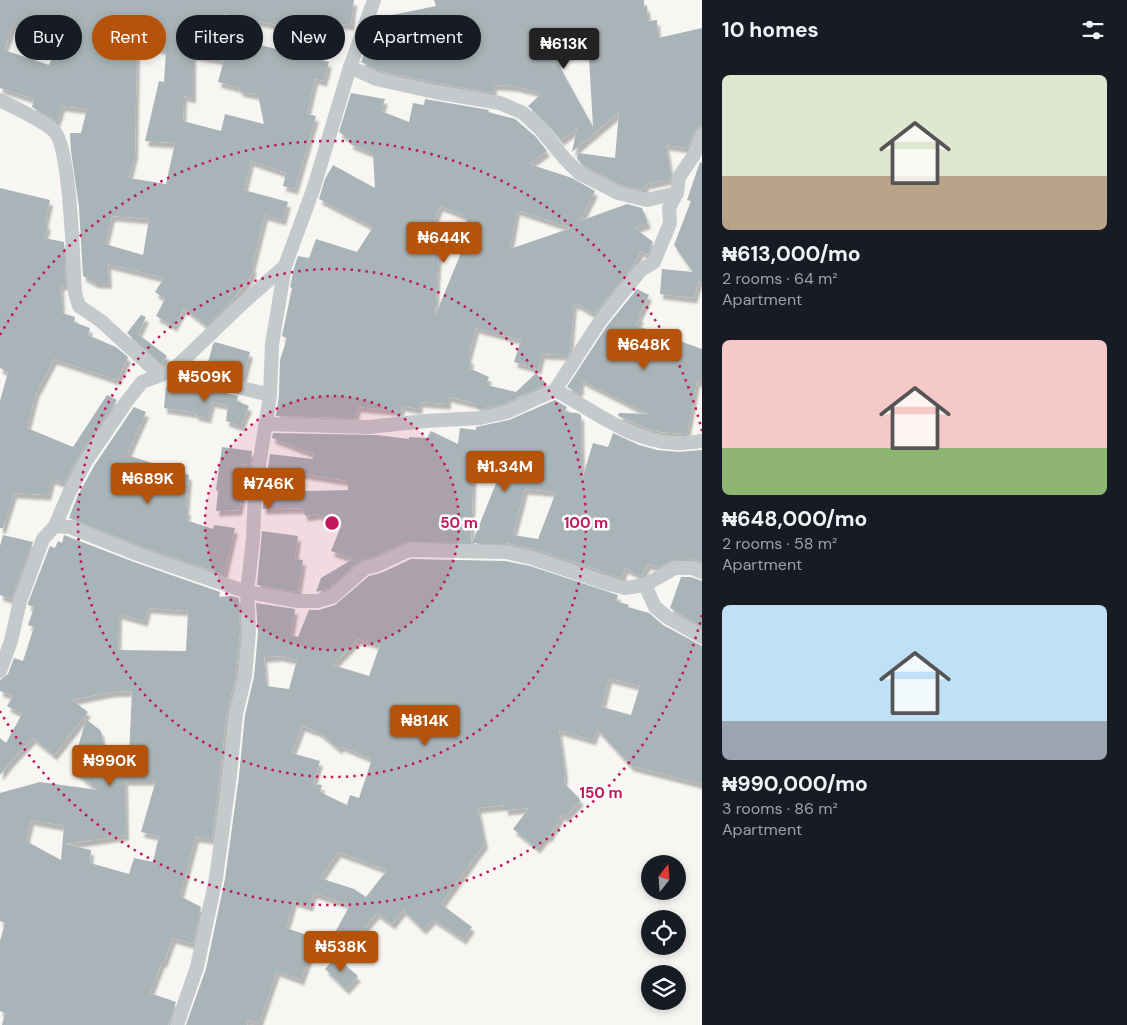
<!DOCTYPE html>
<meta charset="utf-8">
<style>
:root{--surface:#171b24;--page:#242831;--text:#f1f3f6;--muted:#9ea1a6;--accent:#b45309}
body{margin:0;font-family:"DM Sans",sans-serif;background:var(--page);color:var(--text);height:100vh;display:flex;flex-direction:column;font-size:19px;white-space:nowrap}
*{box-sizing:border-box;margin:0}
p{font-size:16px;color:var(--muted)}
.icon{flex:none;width:28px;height:28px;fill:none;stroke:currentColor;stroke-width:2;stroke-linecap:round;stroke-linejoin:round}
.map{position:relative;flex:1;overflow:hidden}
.panel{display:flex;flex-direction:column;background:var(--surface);width:425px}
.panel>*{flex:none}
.top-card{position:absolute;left:15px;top:15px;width:475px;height:45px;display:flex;gap:10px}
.needle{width:32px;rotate:17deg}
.tools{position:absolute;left:641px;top:855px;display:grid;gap:10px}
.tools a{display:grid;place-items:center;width:45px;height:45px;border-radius:50%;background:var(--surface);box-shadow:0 2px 8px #0003;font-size:25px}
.price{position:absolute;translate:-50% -42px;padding:0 11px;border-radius:5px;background:var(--accent);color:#fff;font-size:16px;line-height:32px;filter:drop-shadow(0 1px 2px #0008)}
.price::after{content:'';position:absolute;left:50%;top:30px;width:15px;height:11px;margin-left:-8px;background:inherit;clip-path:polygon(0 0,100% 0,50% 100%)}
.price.on{background:#222;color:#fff}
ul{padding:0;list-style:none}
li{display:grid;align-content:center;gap:10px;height:265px;padding:0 20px}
li span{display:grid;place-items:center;height:155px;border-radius:8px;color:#555}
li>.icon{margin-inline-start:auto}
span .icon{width:90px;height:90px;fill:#fffc;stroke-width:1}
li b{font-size:21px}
h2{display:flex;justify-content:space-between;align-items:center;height:60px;padding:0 20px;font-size:21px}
.pill{padding:0 18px;border-radius:22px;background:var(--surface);box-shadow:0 2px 8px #0003;font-size:18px;line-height:45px}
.pill.on{background:var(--accent);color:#fff}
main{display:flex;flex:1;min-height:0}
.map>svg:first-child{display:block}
</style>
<main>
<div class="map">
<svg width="702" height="1025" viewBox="0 0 702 1025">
<defs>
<filter id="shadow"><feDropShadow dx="3" dy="5.5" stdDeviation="1" flood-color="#0004"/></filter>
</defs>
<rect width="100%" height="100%" fill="#f7f6f3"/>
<g fill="#a8b4b7" fill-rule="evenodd" filter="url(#shadow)">
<path d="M0,0H354L351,25L334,23V27L295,17L292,28L224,14L220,35L329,62L324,81L315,79L307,114L316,116L295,189L283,186L286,173L251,161L244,190L288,202L283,220L265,215L252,267L254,268L250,278L230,303L207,326L184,308L174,326L156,316L165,299L155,292L164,278L108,264L109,283H96L83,276L79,207L71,151L70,133H81L87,109L62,106L57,122L32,107L34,99L0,88ZM13,25L59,41L49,65L4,50ZM137,43L166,50L164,82L159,81L145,141L175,143L166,184L129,178L135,153ZM193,55L224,60L218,82L240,88L239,91L258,95L264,124L225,114L221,131L183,121L184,96L193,98ZM112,216L149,219L143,255L105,244Z"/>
<path d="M434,0H644V7L647,6L648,21L657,20L658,38L702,28V126L697,128L694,131L687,148L666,145L671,173L670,179L646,184L644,190L621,185L584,166L577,159L578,153L615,158L619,112L572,152L577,128L561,140L547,124L528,106L542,93L514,86L494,85L493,93L437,83L379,71L361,62L369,40L388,45L392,15L436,6ZM588,41L593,127L557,62Z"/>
<path d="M351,93L385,99L381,111L409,122L413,103L424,105L425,99L489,110L488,112L515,119L535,136L547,151L529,164L572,178L595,191L580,221L627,204L642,208L648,223L635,228L653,242L647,255L641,251L630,270L594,314L577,304V306L574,303L570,351L567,355L542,354L538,369L514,362L521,340L476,328L468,358L471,359L469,368L489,377L486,385L516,392L536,373L547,384L504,404L479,409H477V404L448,397V404L420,402L419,409L402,406L401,411L358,407L355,418L276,416L279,395L280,360L287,338L282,336L292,288L290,287L294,268L298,256L309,258L316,239L357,252L373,227L319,199L325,179L333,165L375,188L373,153L350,144L351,140L339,132ZM440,206L466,216L468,236L435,316L439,247L424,246ZM517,210L571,228L510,249Z"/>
<path d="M700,162L702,163V285L699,281L694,298L660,294L662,269L693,272L674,245L691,201L687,200Z"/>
<path d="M0,188L50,200L45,224L48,225L44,238L64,242L66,285H61L62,313L75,317L74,322L90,328L88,335L116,347L128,357L117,380L54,359L36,393L27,428L73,447L107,395L117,400L79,456L64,483L52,479L48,495L14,493L3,528H0V401L8,372L0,368Z"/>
<path d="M637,289L649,295L639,316L641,318L635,325L702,349V382L697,381L687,434L660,432L645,428L618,416L619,413L649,414L581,380V388L578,393L567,387L607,326Z"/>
<path d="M141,315L146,317L138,334L167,356L161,364L127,333Z"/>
<path d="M215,342L250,352L243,379L206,370L213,344Z"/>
<path d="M166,387L200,391L201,387L238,396L237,401L249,406L241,426L226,421L228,405L212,402L208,418L195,415L196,413L164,408Z"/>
<path d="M555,400L567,407L564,412L577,413L581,415L582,479L593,443L608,447L613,433L639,445L657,450L678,452L702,450V562L693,559H675L658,567L648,564L641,576L625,568L622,578L534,549L506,543H472L507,456L474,457L471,543L406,542L374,557L360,561L328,589L316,592L321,578L353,559L331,551L341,526L317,514L305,516L303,508L263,509L264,494L270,495V492L348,490V481L268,468L270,454L313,459L314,454L272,438L273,433L377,435L409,439V437L427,438L431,431L458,444L460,428L476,430V427L509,420ZM525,489L556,492L538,539L513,535Z"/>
<path d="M134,407L146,412L127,455L189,475L186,510H188L186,520L213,529L214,525L235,528L224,575L140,546L69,518L77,497L94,466Z"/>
<path d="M222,447L252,451L250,465L242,464L239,492H243L239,510L216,511L218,491L216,490Z"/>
<path d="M262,531L298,536L295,559L303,560L298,592L257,585Z"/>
<path d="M3,535L33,542L11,599L0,595V546Z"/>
<path d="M64,535L134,562L220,592L219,597L231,596L239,598L240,632L236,675L227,713L212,839L196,837L180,896L201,907L193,944L173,938L164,962H162L150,993L176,1002L168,1025H2L5,1013L0,1011V941L5,923L0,921V793L40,782L98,790L72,769L86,719L101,731L105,756H129L132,691L110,692L72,700L88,712L54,755L33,738L12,760L0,775V738L6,743L22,714L7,706L13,696L0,691V680L8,674L14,658L23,661L34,627L28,625L34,607L28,605V603L50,546L55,548L58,541L62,543ZM148,608L188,611L186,651L118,650L119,614L145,621ZM125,780H156L141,832L159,836L153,862L134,858L129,874L90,863L91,850L65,844L126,835ZM31,820L64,826L61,860L26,841Z"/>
<path d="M411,559L505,561L530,566L618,595L616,601L629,605L628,607L649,613L663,625L702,646V784L631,766L597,729L593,740L559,730L565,773L564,783L581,800L565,817L562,814L549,837L547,836L537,848L513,829L529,808L505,810V805L478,808L485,843L441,904L472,927L463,939L433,919L423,929L403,910L392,924L377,913L358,935L363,939L356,949L333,936L350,905L314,893L310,906L294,901L286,928L316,938L301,980L277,971L259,1023L248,1020L247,1025H186L206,969L225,879L239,776L245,715L254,677L258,633L256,603L295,609L291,635L298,637L309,610H319L335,605L369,576L381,573ZM358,639L380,645L369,676L333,665ZM280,656L297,660L289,689L266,686L264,657ZM609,678L640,686L631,715L602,707ZM302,726L319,732L339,749L341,746L370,758L369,761L371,762L359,798L350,795L347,805L320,792L322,785L313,784L320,761L292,753ZM338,852L387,870L366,897L354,889L320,878Z"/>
<path d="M681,577H691L702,581V627L670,608Z"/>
<path d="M336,957L358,976L346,989L325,969Z"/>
</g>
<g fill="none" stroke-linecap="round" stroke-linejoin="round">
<g stroke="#c4c9cb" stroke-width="14">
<path d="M350,67L376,79L435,92L500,103L523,113L541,130L565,159L579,173L618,193L647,200L677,193"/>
<path d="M0,100C15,108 42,120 54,131C71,147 73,265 75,293L79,306L101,321L160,375"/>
<path d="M172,371L270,395"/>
<path d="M555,390L600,321L619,297L641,270L654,262L670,223L669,208L677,193L679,177L694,155L702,135"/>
<path d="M266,424L369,427L425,421L480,418L507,412L555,390C593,410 630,441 675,443C684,444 693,442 702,441"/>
<path d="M55,526L70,527L137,554L247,592L298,601H317L332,597L365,568L377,565L409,550L506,552L532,558L606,583L625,588L645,585L675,568H693L702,572"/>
<path d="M645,585L655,607L667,617L702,637"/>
<path d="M0,671L11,641L20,601L43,539L55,526L69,493L86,461L127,401L142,382L172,371L244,302L285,266"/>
<path d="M177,1025L197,967L216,878L230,775L236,714L245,676L249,632L247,592L253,539L255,492L270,395L272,344L285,266L313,190L350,67L374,0"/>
</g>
</g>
<circle cx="332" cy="523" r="127" fill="#c2185b" fill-opacity=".12"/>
<g fill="none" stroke="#c2185b" stroke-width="2.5" stroke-dasharray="2.5 5">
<circle cx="332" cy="523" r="127"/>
<circle cx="332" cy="523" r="254"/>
<path d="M702 615A381 381 0 0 1 0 711M0 335A381 381 0 0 1 702 431"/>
</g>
<circle cx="332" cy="523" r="8" fill="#c2185b" stroke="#fff" stroke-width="2.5"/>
<g font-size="15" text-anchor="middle" font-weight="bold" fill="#c2185b" stroke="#fff" stroke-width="5" stroke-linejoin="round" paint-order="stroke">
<text x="459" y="528">50 m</text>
<text x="586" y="528">100 m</text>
<text x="601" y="798">150 m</text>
</g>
</svg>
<div class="tools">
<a><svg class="needle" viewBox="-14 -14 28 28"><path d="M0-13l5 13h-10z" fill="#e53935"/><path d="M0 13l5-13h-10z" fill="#9ea1a6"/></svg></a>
<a><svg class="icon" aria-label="locate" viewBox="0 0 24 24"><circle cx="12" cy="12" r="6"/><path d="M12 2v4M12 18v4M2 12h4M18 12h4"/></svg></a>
<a><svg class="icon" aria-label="layers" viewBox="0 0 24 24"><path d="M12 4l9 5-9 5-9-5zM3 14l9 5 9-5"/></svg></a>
</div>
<b class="price on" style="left:564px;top:70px">₦613K</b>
<b class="price" style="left:444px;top:264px">₦644K</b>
<b class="price" style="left:644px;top:371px">₦648K</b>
<b class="price" style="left:205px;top:403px">₦509K</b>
<b class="price" style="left:505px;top:493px">₦1.34M</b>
<b class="price" style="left:148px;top:505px">₦689K</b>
<b class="price" style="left:269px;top:510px">₦746K</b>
<b class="price" style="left:425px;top:747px">₦814K</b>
<b class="price" style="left:110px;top:787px">₦990K</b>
<b class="price" style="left:341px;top:973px">₦538K</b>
<div class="top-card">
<a class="pill">Buy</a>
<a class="pill on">Rent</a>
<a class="pill">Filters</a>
<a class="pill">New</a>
<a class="pill">Apartment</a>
</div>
</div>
<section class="panel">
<h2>10 homes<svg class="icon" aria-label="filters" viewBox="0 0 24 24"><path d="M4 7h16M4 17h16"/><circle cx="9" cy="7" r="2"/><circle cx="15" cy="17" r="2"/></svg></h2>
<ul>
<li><span style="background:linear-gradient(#dfe7d0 65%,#b9a48a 0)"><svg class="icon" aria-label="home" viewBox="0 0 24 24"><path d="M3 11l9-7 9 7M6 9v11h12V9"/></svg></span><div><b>₦613,000/mo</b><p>2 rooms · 64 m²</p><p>Apartment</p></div></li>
<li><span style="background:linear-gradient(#f6c9c9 70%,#8fb573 0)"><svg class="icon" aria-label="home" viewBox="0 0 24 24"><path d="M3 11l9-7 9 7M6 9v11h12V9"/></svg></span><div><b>₦648,000/mo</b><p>2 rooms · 58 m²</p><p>Apartment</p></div></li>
<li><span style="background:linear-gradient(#bfe0f5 75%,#9aa5b1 0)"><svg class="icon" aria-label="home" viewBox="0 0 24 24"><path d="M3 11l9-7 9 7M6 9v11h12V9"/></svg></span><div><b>₦990,000/mo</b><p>3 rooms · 86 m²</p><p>Apartment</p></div></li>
</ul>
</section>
</main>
